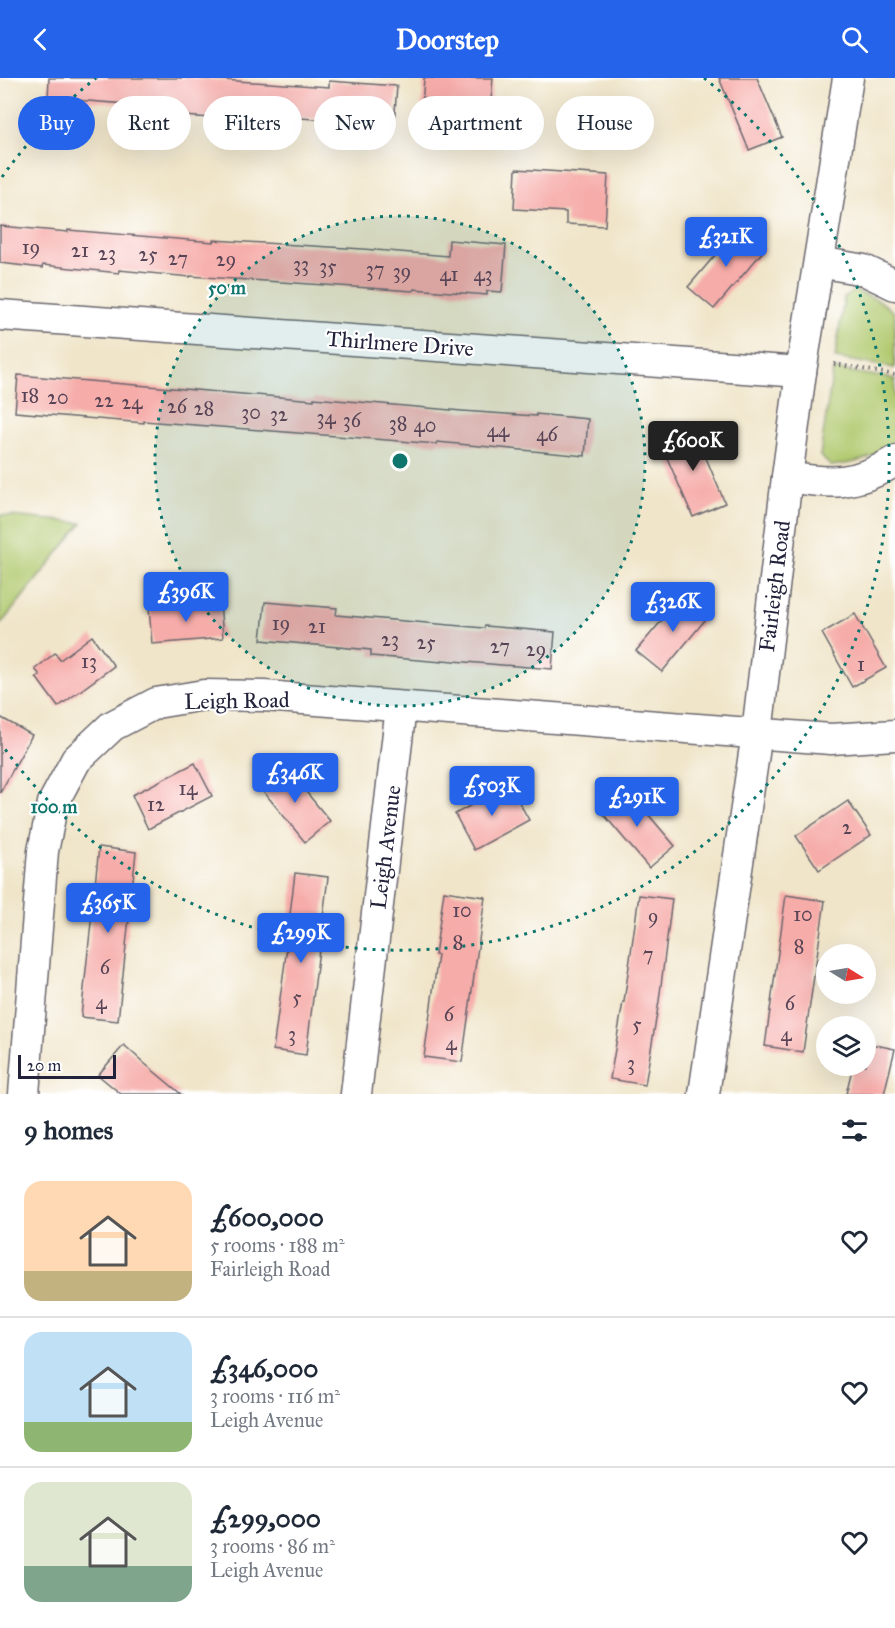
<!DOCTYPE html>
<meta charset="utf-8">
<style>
:root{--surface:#fff;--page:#f2f2f3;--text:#1f2937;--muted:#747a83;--line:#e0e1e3;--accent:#2563eb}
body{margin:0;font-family:"IM FELL Great Primer",serif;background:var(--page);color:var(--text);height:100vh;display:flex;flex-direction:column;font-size:22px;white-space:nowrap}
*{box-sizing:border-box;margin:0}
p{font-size:20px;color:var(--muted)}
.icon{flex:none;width:33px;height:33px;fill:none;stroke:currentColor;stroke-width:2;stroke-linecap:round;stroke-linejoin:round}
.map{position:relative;height:1016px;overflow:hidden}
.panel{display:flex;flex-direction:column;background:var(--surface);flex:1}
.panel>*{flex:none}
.hud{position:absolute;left:18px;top:18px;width:860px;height:54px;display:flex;gap:12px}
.needle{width:39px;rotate:101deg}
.tools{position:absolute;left:816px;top:866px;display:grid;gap:12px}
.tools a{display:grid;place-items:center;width:60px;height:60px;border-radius:50%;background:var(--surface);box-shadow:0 6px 24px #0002;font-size:30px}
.scale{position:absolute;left:18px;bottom:15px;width:98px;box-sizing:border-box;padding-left:6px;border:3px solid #22223b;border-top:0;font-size:16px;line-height:21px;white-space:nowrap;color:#22223b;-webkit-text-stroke:4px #fff;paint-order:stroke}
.price{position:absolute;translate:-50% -51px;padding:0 14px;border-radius:6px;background:var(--accent);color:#fff;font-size:20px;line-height:39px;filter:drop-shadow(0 2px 3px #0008)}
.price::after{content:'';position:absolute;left:50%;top:36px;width:18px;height:14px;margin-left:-9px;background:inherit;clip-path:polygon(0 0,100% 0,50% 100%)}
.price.current{background:#222;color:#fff}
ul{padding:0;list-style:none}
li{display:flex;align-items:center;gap:18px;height:150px;padding:0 24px}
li+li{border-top:2px solid var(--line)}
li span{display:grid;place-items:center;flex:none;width:168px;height:120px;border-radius:18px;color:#555}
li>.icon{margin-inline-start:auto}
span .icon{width:72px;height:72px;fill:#fffc;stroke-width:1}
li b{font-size:26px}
h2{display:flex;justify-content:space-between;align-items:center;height:72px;padding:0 24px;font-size:26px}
.tag{padding:0 21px;border-radius:27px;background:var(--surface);box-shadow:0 6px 24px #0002;font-size:21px;line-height:54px}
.tag.current{background:var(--accent);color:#fff}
header{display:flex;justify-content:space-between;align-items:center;height:78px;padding:0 24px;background:var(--accent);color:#fff;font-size:27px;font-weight:700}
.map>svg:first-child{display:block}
</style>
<header><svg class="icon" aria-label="back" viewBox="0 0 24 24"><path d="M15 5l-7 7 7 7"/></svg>Doorstep<svg class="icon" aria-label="search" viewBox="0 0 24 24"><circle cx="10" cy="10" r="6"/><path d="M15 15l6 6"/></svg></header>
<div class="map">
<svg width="895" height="1016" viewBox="0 0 895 1016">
<rect width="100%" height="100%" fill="#fff"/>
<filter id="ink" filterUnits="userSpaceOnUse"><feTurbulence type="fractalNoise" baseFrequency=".0167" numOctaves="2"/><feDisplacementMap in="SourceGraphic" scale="12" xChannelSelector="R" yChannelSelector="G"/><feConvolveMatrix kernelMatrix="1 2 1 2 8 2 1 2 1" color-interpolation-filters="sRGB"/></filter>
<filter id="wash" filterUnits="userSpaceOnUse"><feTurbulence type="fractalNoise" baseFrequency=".008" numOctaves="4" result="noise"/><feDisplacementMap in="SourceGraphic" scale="24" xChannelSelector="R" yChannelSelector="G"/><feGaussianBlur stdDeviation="1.35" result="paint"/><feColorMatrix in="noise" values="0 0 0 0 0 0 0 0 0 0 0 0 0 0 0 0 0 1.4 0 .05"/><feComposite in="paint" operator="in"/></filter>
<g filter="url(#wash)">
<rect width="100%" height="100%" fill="#f0e5c9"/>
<g fill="#b1c96e" stroke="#6a7654" stroke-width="1.5">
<path d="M854,212L880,223L895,235V290L835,280L844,220Z"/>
<path d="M833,291L895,301V362C876,381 856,385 831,388L820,378Z"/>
<path d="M0,437L82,445L0,547Z"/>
</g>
<g id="blocks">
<g fill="#f6aca9">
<path d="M49,0H192L329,9V3L397,8L394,46L300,40L299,46L139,35L140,27L48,20Z"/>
<path d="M424,0H493L490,33L422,29Z"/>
<path d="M719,0H757L782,59L749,72Z"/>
<path d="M516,91L608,97L605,148L566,146V134L514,131Z"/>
<path d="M0,148L68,154V152L213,164V162L363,171L448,178L449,162L506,167L502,214L487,213V217L414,211L413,213L190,198V199L119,192V195L43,187L42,190L0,185Z"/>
<path d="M739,149L765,171L714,231L688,209Z"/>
<path d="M18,297L314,322V320L462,333L536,338V336L588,341L585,378L437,364V366L144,343V345L15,334Z"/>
<path d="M693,349L725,425L693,439L660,364Z"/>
<path d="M685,515L710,536L662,594L636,573Z"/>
<path d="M220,524L223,560L152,566L149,530Z"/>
<path d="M265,524L337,530L336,537L484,550L485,548L555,554L552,591L442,582V584L371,578V572L261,562Z"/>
<path d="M855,536L886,590L852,609L822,555Z"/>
<path d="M92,558L114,588L58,629L36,599L40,597L35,591L55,575L60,582Z"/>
<path d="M0,639L32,657L0,715Z"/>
<path d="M195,685L212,718L148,751L132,717Z"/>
<path d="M284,687L330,743L305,764L259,708Z"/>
<path d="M509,706L529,742L474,772L455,736Z"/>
<path d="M625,709L675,768L649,790L600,732Z"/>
<path d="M848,723L871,757L819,792L796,758Z"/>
<path d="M99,769L136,774L118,943L81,939Z"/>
<path d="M295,795L328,799L306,977L273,972L287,869H286Z"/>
<path d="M444,813L485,819L462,984L424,979L438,877H435Z"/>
<path d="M639,817L672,821L659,923L645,1007L610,1001L623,924H624Z"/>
<path d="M786,817L825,823L803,974L765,968Z"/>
<path d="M866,965L895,971L884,1016H846L853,987H866Z"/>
<path d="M124,967L144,985L181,1016H121L98,997Z"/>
</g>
</g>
</g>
<g filter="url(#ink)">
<use href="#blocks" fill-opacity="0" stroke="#6a666d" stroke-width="1.5"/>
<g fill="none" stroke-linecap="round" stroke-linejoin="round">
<defs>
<g id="minor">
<path d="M819,184L864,192L895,207"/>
<path d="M0,237L801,294"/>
<path d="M787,399C830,406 856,408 895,383"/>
<path d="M24,1016L43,773L53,725L76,682L112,648L156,625L204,617L264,618L831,661L895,657"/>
<path d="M356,1016L401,629"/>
<path d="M704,1016L757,655L787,399L801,294L848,0"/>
</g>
</defs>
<use href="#minor" stroke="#6a666d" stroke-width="33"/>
<path stroke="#6a666d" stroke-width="4" stroke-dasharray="1.5 4.5" stroke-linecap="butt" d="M834,286L895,297"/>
<use href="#minor" stroke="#fff" stroke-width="30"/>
</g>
</g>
<circle cx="400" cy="383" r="245" fill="#0f766e" fill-opacity=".12"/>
<g fill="none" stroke="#0f766e" stroke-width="3" stroke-dasharray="3 6">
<circle cx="400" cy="383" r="245"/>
<path d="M2 99A489 489 0 0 1 96 0M704 0A489 489 0 1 1 2 667"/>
</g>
<g text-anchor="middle" stroke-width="4.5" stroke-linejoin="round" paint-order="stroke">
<g font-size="20" fill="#574456">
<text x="31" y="176">19</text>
<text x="80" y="179">21</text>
<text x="107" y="182">23</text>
<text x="148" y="183">25</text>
<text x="178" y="187">27</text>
<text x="226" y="188">29</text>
<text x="301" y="193">33</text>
<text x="328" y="195">35</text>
<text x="375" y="198">37</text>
<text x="402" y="200">39</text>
<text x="449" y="203">41</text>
<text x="483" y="203">43</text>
<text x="30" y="324">18</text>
<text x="58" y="326">20</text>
<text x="104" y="329">22</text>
<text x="132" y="331">24</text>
<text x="177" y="335">26</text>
<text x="204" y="337">28</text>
<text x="251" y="341">30</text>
<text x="279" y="343">32</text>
<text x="326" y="346">34</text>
<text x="352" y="349">36</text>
<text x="398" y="352">38</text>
<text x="425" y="354">40</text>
<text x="498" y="359">44</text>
<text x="547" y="363">46</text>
<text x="281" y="552">19</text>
<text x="317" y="555">21</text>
<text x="390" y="568">23</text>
<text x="426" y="571">25</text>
<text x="500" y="575">27</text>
<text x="536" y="578">29</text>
<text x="89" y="590">13</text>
<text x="861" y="593">1</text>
<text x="188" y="717">14</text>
<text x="156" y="733">12</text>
<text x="847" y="756">2</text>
<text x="462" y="839">10</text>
<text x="803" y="843">10</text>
<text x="653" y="845">9</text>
<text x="458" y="871">8</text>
<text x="799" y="875">8</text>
<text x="648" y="883">7</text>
<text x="105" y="896">6</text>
<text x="297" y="926">5</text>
<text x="101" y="931">4</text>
<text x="790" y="932">6</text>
<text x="449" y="943">6</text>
<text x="637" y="953">5</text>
<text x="292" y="963">3</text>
<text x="786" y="963">4</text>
<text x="451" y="972">4</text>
<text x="631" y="992">3</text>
</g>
<g font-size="22" fill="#22223b" stroke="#fff">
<text transform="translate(400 265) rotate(4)" y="8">Thirlmere Drive</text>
<text transform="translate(774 508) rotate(-83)" y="8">Fairleigh Road</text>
<text transform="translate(237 622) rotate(-1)" y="8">Leigh Road</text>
<text transform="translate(385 769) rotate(-83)" y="8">Leigh Avenue</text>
</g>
</g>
<circle cx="400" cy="383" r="9" fill="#0f766e" stroke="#fff" stroke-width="3"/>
<g font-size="18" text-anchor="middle" font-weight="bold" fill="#0f766e" stroke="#fff" stroke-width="4.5" stroke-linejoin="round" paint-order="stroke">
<text x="227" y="216">50 m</text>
<text x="54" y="735">100 m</text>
</g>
</svg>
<div class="tools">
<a><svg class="needle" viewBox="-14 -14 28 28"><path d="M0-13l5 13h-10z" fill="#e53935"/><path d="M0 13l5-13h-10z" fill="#747a83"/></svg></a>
<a><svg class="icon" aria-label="layers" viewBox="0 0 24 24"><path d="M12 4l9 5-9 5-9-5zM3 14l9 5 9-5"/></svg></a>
</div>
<div class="scale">20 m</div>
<b class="price" style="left:726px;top:190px">£321K</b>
<b class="price current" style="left:693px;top:394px">£600K</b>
<b class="price" style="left:186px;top:545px">£396K</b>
<b class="price" style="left:673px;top:555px">£326K</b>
<b class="price" style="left:295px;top:726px">£346K</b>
<b class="price" style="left:492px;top:739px">£503K</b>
<b class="price" style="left:637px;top:750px">£291K</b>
<b class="price" style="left:108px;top:856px">£365K</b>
<b class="price" style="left:301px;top:886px">£299K</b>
<div class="hud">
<a class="tag current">Buy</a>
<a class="tag">Rent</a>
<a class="tag">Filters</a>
<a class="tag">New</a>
<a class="tag">Apartment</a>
<a class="tag">House</a>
</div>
</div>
<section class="panel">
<h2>9 homes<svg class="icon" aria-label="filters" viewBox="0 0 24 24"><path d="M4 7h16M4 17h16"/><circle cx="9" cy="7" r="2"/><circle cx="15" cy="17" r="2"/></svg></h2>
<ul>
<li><span style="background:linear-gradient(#ffd9b3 75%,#c2b280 0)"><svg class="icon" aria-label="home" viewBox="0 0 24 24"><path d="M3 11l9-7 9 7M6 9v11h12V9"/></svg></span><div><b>£600,000</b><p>5 rooms · 188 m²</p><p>Fairleigh Road</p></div><svg class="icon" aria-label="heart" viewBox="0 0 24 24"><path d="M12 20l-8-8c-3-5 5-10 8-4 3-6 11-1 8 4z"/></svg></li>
<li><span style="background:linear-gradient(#bfe0f5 75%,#8fb573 0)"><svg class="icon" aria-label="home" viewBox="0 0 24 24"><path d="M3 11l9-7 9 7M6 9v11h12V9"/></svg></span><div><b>£346,000</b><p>3 rooms · 116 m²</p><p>Leigh Avenue</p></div><svg class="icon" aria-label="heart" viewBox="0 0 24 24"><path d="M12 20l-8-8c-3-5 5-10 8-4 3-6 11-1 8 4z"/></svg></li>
<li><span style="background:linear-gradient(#dfe7d0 70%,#7fa58c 0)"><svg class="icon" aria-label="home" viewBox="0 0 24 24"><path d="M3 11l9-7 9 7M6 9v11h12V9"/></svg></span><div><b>£299,000</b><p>3 rooms · 86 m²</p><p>Leigh Avenue</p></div><svg class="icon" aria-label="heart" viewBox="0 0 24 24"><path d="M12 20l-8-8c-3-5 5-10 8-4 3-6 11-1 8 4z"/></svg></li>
</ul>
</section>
